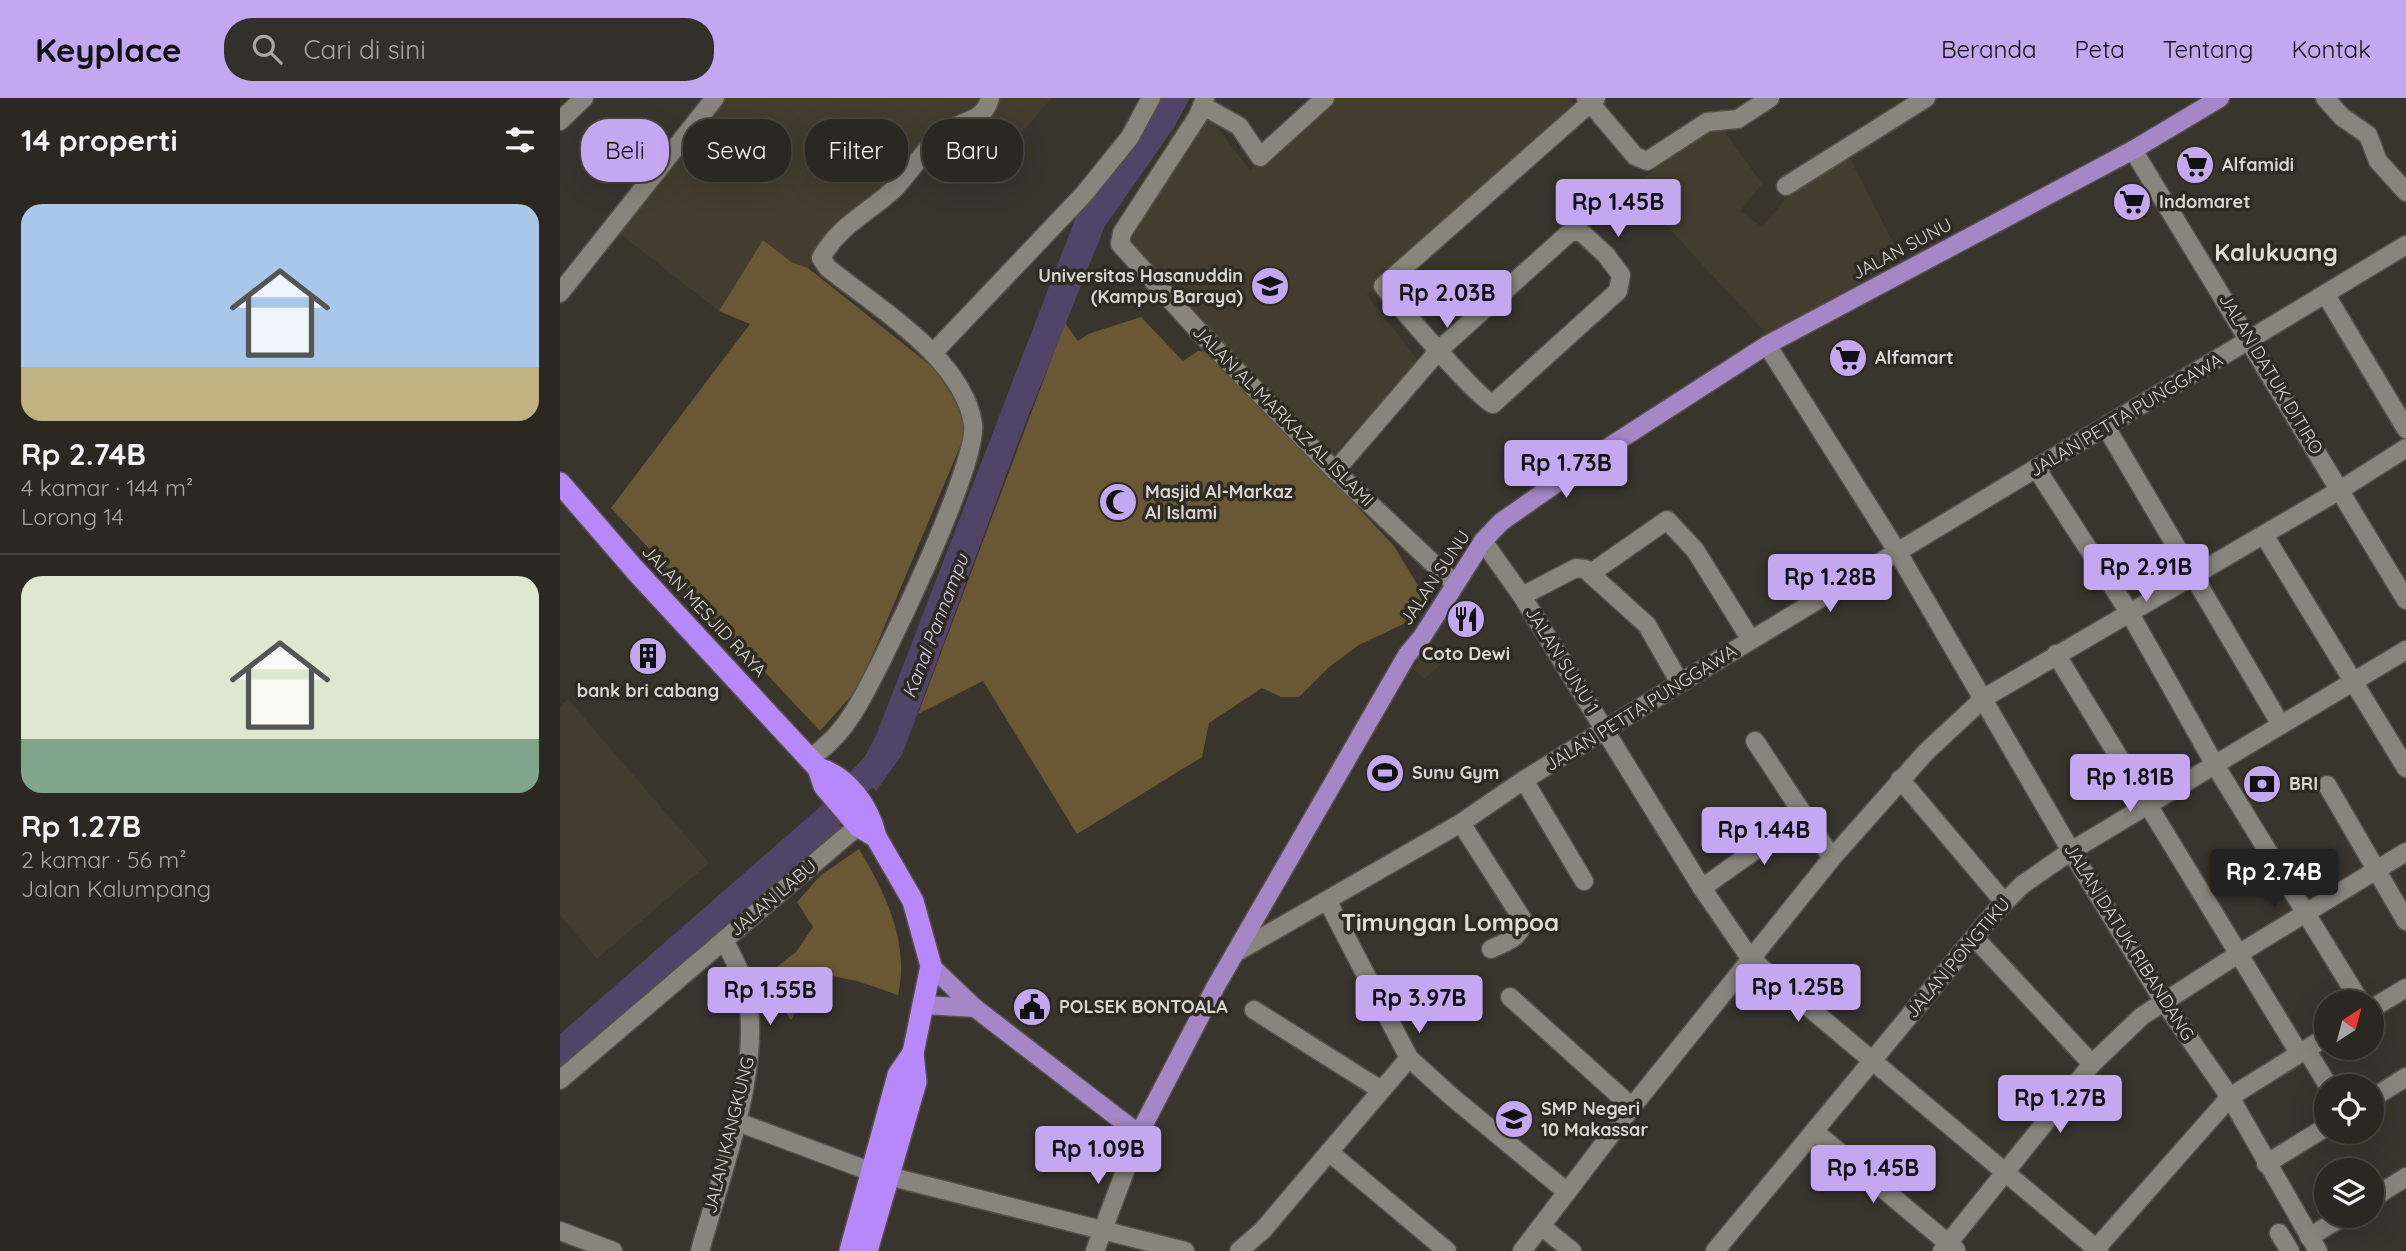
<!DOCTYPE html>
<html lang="id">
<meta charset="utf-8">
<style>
:root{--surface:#2b2822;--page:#33302a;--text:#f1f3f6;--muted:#a6a6a5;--line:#474440;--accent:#c4a7f1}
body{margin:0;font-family:Quicksand,sans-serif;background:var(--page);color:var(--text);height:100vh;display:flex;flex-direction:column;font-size:26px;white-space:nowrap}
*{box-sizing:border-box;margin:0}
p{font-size:23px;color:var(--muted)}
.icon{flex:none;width:38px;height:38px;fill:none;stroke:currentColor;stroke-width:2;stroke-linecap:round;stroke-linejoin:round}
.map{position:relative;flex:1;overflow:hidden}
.panel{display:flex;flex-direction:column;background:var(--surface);width:560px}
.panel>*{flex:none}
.hud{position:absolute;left:21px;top:21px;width:665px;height:63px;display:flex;gap:14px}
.needle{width:46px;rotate:36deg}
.controls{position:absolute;left:1754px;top:892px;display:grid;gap:14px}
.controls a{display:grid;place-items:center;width:70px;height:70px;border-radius:50%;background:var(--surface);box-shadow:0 7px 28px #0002,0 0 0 2px var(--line);font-size:35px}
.price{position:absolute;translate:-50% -60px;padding:0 16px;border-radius:7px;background:var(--accent);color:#111;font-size:23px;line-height:46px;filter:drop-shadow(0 2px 4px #0008)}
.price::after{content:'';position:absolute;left:50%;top:42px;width:21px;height:16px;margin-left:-10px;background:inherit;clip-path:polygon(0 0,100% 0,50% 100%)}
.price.on{background:#222;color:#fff}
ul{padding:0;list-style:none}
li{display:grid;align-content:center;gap:14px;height:371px;padding:0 21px}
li+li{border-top:2px solid var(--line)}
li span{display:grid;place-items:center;height:217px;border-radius:21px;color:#555}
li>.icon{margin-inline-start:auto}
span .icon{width:126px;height:126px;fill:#fffc;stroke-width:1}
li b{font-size:30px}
h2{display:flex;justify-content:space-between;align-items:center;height:84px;padding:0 21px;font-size:30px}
.pill{padding:0 24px;border-radius:28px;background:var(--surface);box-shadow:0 7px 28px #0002,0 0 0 2px var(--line);font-size:24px;line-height:63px}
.pill.on{background:var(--accent);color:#111}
header{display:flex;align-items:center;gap:42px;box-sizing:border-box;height:98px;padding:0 35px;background:var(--accent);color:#111}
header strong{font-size:33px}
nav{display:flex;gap:38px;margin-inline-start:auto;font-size:24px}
.search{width:490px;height:63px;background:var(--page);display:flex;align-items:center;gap:18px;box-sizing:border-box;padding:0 24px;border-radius:28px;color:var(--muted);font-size:26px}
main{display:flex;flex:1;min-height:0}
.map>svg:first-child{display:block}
</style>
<header>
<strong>Keyplace</strong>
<div class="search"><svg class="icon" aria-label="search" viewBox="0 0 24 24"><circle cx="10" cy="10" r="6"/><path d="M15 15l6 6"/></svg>Cari di sini</div>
<nav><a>Beranda</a><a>Peta</a><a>Tentang</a><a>Kontak</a></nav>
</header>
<main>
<section class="panel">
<h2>14 properti<svg class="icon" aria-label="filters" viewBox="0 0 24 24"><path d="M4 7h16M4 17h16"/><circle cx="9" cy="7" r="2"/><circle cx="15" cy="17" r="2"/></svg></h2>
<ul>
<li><span style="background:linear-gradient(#a9c7e8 75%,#c2b280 0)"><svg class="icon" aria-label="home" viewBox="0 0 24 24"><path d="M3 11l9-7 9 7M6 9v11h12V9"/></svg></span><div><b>Rp 2.74B</b><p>4 kamar · 144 m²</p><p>Lorong 14</p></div></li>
<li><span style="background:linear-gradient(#dfe7d0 75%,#7fa58c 0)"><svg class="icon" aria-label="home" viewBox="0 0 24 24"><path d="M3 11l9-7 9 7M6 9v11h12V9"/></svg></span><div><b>Rp 1.27B</b><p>2 kamar · 56 m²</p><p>Jalan Kalumpang</p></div></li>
</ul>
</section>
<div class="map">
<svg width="1846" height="1153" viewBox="0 0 1846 1153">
<rect width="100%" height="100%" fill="#39352d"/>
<g fill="#443c2e">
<path d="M162,0H492L429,71L385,51L310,103L248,170L231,165L203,142L159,213L60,136Z"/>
<path d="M771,0H1009L1015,7L807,197L860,265L768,361L565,142L647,17L690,72Z"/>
<path d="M1160,27L1202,86L1180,113L1202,129L1232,94L1288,57L1340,158L1212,242L1072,90L1142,31Z"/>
<path d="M870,548L886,562L864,581L853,571Z"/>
<path d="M8,601L149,765L37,861L0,817V608Z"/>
</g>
<g fill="#6a5834">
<path d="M203,142L231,164L248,170L375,271L402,313L404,339L299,589L260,633L51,410L190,226L159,213Z"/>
<path d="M581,219L623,263L638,253L652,254L834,448L863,496V509L856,520L799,547L769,569L739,599H721L702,590L649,625L642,659L517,736L423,583L358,616L505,225L518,243L528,236Z"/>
<path d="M299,751C325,794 350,845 338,897L297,883L257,875L231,922L202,880L236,854L253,829L237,804L261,777Z"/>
</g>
<g fill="#524369">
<path d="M593,0H630L613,31L545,128L467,321L342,657L316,693L298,671L316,638L519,111Z"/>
<path d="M261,708L282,730L0,974V936Z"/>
</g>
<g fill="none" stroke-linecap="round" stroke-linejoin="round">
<path stroke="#524369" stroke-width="26" d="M246,744L327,653"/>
<defs>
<g id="minor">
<path d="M645,0L638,18L562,135L560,146L645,240L775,373L894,485"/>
<path d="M1026,0L1075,58L1087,63L1147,24L1178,21L1210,0"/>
<path d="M1765,0L1782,19L1808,37L1818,63L1846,94"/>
<path d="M643,8L679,28L700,59L765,0"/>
<path d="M0,23L24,0"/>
<path d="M1573,52L1846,502"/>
<path d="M1226,88L1366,0"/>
<path d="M0,195L155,0"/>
<path d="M1766,197L1846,331"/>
<path d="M1207,247L1337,453L1511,753L1604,904L1670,999L1758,1153"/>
<path d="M373,255L524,96L570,39L591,0"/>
<path d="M1546,329L1721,627"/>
<path d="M1476,370L1569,514L1655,667L1801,905"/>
<path d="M775,373L880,251L1009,135L1020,133L1046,157L1061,177L1058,193L933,306C919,302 838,207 823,188L1036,0"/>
<path d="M1704,437L1846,670"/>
<path d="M923,443L962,498L1142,790L1190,860L1539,1153"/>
<path d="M1031,475L1107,422L1135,452L1191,542"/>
<path d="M962,498L1016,470L1025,471L1087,527L1120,585"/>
<path d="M1496,556L1739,955"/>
<path d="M1195,643L1272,760"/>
<path d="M249,661C268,648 281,635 293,615C319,575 419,365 413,326C403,260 316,209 268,170L261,160C280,126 309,115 335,90C351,73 364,52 381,37C399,21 423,27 430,0"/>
<path d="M1340,681L1444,804"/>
<path d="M964,682L1024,783"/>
<path d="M1767,687L1846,823"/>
<path d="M901,725L963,822C962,840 945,844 931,851"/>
<path d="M1142,790L1243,718"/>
<path d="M768,804L849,960L769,1054"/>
<path d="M1415,840L1532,966"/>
<path d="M675,855L901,725L964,682L1120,585L1846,147"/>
<path d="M950,899L1072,1009"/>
<path d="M1811,911L1846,890"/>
<path d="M694,912L821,992"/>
<path d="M1746,951L1769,989"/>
<path d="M849,960L892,999L1007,1094"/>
<path d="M0,982L298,728"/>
<path d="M1811,1001L1846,979"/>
<path d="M175,1023L312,1074"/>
<path d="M1254,1033L1396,1152"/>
<path d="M1706,1066L1766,1029"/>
<path d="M328,1078L625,1153"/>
<path d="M1811,1101L1846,1079"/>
<path d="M981,1128L1012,1153"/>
<path d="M0,1133L53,1153"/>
<path d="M1719,1135L1730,1153"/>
<path d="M1749,1139L1784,1118"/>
<path d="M140,1153C160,1078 207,961 184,886C180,871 171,856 164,842"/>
<path d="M535,1153L579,1036"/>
<path d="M679,1153L703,1132L769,1054L887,1153"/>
<path d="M962,1153L1072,1009L1272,760L1366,654L1424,600L1780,392L1846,350"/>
<path d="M1155,1153L1436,813L1462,787L1511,753L1846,552"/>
<path d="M1382,1153L1532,966L1582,918L1680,855L1846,754"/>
<path d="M1534,1153L1670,999L1766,939"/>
</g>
<g id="major">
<path d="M371,868L415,910L579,1036L656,888L847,557L862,539L923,443L941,424L1044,352L1207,247L1573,52L1660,0"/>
<path d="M365,907L415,910"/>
</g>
<g id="highway">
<path d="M0,385L75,472L258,670L264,688L298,728L316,739L353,803L371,868L353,955L356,984L307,1153"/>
<path d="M258,670C288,679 309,709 316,739"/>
<path d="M290,1153L338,977L353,955"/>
</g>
</defs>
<use href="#minor" stroke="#54504a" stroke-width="21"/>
<use href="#major" stroke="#54504a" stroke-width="21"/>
<use href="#highway" stroke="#54504a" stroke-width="24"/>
<use href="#minor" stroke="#8a857c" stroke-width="18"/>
<use href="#major" stroke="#a587c7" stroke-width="18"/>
<use href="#highway" stroke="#b788f9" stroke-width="21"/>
</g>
<defs>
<symbol id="supermarket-disc" viewBox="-11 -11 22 22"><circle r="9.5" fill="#c4a7f1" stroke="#2f2b23"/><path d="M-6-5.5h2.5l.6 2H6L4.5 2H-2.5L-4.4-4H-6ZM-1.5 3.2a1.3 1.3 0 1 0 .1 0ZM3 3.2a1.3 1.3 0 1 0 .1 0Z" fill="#111"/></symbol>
<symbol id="university-disc" viewBox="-11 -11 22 22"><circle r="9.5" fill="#c4a7f1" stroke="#2f2b23"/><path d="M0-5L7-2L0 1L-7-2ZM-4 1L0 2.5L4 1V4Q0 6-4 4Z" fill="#111"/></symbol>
<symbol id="mosque-disc" viewBox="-11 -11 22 22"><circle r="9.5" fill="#c4a7f1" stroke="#2f2b23"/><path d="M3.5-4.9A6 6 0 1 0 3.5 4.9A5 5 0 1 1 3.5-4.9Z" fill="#111"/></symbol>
<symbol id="restaurant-disc" viewBox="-11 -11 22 22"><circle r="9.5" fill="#c4a7f1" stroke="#2f2b23"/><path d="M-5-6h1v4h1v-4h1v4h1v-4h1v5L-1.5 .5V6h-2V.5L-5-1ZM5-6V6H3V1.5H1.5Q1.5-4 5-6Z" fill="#111"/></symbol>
<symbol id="building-disc" viewBox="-11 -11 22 22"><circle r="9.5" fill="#c4a7f1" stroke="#2f2b23"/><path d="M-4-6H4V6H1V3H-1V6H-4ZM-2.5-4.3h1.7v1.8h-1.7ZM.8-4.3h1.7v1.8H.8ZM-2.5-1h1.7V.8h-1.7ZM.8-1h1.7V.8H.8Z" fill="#111"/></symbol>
<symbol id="stadium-disc" viewBox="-11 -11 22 22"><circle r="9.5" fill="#c4a7f1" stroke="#2f2b23"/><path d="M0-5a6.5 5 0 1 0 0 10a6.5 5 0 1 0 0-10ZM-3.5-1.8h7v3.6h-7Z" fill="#111"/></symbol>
<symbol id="bank-disc" viewBox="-11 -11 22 22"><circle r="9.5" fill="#c4a7f1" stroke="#2f2b23"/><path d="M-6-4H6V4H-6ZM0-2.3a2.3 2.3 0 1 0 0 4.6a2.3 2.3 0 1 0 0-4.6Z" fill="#111"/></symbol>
<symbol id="civic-disc" viewBox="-11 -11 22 22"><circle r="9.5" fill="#c4a7f1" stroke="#2f2b23"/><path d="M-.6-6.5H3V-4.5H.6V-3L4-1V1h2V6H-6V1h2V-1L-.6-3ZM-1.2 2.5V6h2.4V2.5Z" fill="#111"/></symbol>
<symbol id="school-disc" viewBox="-11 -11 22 22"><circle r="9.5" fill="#c4a7f1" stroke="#2f2b23"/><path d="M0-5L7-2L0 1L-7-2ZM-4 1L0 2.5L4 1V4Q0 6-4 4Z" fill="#111"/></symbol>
</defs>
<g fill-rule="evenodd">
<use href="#supermarket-disc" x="1613" y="45" width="44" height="44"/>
<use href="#supermarket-disc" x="1550" y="82" width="44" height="44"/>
<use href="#university-disc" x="688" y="166" width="44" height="44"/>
<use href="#supermarket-disc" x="1266" y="238" width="44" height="44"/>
<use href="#mosque-disc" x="536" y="382" width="44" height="44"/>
<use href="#restaurant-disc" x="884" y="499" width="44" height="44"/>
<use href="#building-disc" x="66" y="536" width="44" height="44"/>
<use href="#stadium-disc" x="803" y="653" width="44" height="44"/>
<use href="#bank-disc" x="1680" y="664" width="44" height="44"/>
<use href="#civic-disc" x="450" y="887" width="44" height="44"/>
<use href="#school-disc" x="932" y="999" width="44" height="44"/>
</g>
<g text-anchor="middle" stroke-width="7" stroke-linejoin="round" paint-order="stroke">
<g font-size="18" font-weight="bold" fill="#dad7d2" stroke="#2f2b23" text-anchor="start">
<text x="1662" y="73">Alfamidi</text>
<text x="1599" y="110">Indomaret</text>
<text x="683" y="184" text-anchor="end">Universitas Hasanuddin<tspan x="683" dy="21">(Kampus Baraya)</tspan></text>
<text x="1315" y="266">Alfamart</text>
<text x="585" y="400">Masjid Al-Markaz<tspan x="585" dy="21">Al Islami</tspan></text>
<text x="906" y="562" text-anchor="middle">Coto Dewi</text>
<text x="88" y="599" text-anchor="middle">bank bri cabang</text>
<text x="852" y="681">Sunu Gym</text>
<text x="1729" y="692">BRI</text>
<text x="499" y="915">POLSEK BONTOALA</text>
<text x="981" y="1017">SMP Negeri<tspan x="981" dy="21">10 Makassar</tspan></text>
</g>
<g font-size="18" fill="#dad7d2" stroke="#2f2b23">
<text transform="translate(1342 151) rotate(-28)" y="6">JALAN SUNU</text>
<text transform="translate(1711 276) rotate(59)" y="6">JALAN DATUK DITIRO</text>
<text transform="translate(1566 317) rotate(-31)" y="6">JALAN PETTA PUNGGAWA</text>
<text transform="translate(723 318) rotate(45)" y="6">JALAN AL MARKAZ AL ISLAMI</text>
<text transform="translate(875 480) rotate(-56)" y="6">JALAN SUNU</text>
<text transform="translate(144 513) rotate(47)" y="6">JALAN MESJID RAYA</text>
<text transform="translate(1002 562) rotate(58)" y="6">JALAN SUNU 1</text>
<text transform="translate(1081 610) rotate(-32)" y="6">JALAN PETTA PUNGGAWA</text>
<text transform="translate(213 800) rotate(-40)" y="6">JALAN LABU</text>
<text transform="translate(1569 844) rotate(58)" y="6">JALAN DATUK RIBANDANG</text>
<text transform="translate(1398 860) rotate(-50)" y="6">JALAN PONGTIKU</text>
<text transform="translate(169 1037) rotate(-76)" y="6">JALAN KANGKUNG</text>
</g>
<g font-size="19" font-style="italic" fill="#ddcff7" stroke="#2f2b23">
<text transform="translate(375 528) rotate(-69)" y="7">Kanal Pannampu</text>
</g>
<g font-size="24" font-weight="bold" fill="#e2ddd2" stroke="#2f2b23">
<text x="1716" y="163">Kalukuang</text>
<text x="890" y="833">Timungan Lompoa</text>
</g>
</g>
</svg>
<div class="controls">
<a><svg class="needle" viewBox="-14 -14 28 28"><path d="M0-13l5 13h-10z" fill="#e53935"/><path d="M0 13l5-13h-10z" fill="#a6a6a5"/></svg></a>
<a><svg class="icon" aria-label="locate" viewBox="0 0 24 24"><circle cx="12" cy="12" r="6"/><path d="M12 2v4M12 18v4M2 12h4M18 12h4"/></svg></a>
<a><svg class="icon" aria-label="layers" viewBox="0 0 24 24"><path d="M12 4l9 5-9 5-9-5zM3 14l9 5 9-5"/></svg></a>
</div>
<b class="price" style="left:1058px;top:141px">Rp 1.45B</b>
<b class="price" style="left:887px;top:232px">Rp 2.03B</b>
<b class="price" style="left:1006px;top:402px">Rp 1.73B</b>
<b class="price" style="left:1586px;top:506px">Rp 2.91B</b>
<b class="price" style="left:1270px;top:516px">Rp 1.28B</b>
<b class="price" style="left:1570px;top:716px">Rp 1.81B</b>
<b class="price" style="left:1204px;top:769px">Rp 1.44B</b>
<b class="price on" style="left:1714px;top:811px">Rp 2.74B</b>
<b class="price" style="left:1238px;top:926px">Rp 1.25B</b>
<b class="price" style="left:210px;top:929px">Rp 1.55B</b>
<b class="price" style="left:859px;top:937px">Rp 3.97B</b>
<b class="price" style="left:1500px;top:1037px">Rp 1.27B</b>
<b class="price" style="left:538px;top:1088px">Rp 1.09B</b>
<b class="price" style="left:1313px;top:1107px">Rp 1.45B</b>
<div class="hud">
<a class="pill on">Beli</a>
<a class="pill">Sewa</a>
<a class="pill">Filter</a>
<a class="pill">Baru</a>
</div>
</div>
</main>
